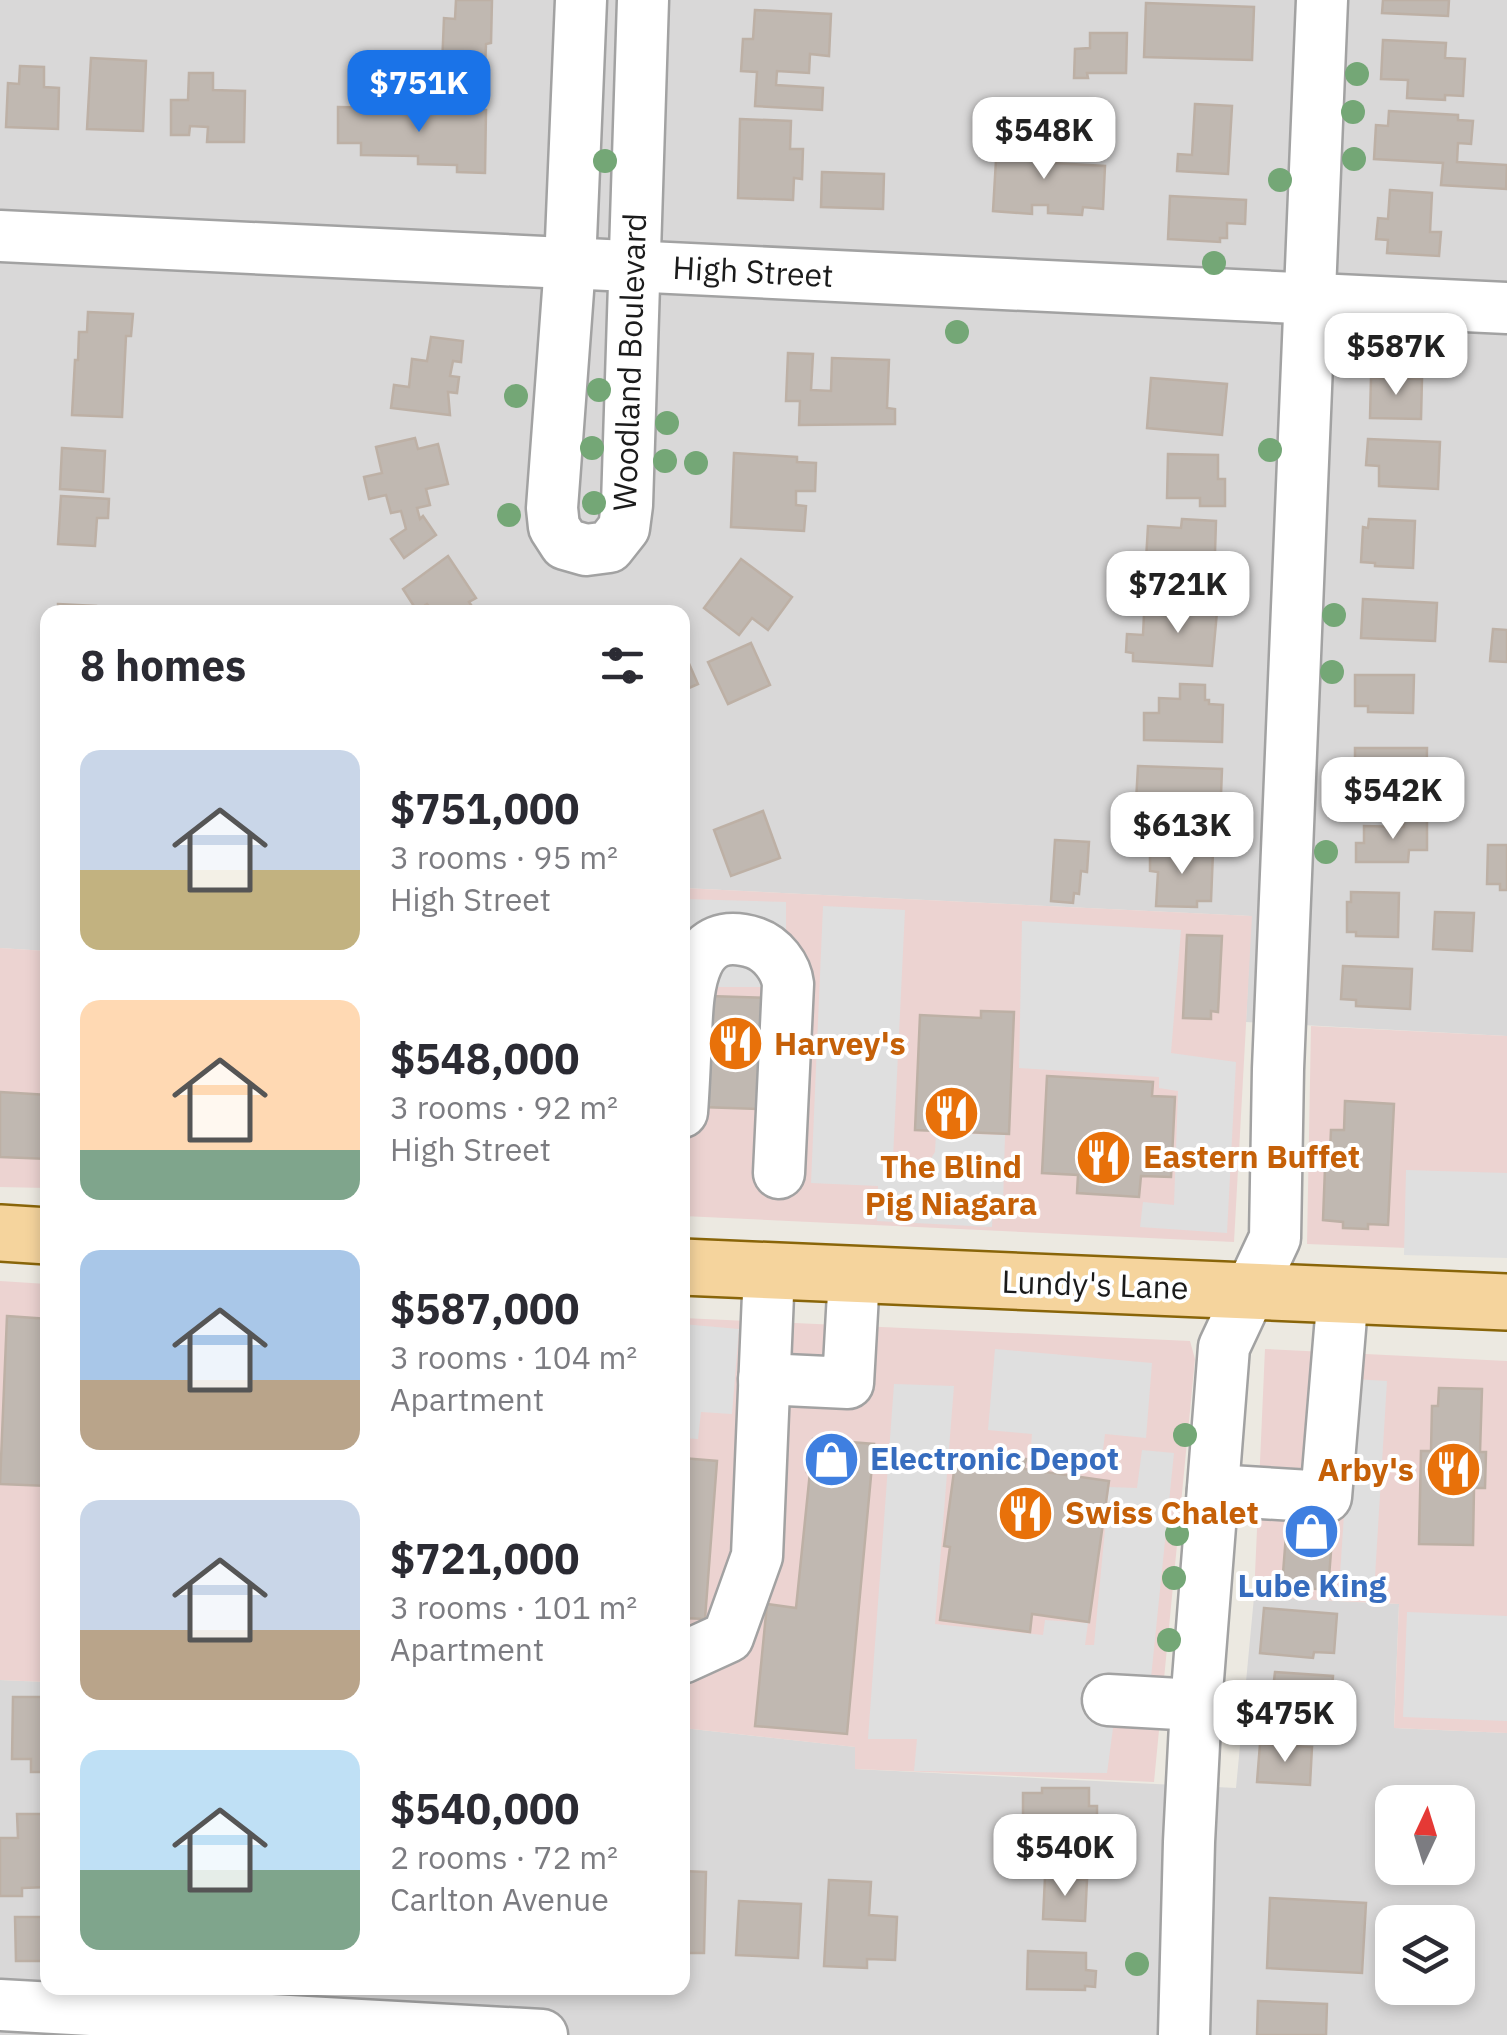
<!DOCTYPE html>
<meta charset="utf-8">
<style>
:root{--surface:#fff;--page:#f2f2f3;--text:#2b2b33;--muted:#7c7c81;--accent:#1a73e8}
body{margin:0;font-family:"IBM Plex Sans",sans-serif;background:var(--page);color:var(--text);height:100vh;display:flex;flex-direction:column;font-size:38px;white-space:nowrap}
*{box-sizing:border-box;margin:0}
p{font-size:32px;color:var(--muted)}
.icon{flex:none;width:55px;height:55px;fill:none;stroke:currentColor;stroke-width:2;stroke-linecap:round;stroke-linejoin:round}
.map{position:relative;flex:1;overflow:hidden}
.details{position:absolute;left:40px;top:605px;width:650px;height:1390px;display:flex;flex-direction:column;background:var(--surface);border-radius:20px;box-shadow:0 5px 15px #0003}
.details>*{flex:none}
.needle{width:65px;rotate:4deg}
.fabs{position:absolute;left:1375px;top:1785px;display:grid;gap:20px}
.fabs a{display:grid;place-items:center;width:100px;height:100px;border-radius:20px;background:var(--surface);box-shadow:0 5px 15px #0003;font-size:50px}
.price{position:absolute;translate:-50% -85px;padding:0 22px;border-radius:20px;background:#fff;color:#222;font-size:32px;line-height:65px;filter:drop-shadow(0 2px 5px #0008)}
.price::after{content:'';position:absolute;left:50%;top:60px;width:30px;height:22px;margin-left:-15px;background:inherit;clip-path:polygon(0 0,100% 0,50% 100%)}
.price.selected{background:var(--accent);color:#fff}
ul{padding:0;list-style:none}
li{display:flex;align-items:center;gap:30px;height:250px;padding:0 40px}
li span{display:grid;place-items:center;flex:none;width:280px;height:200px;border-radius:20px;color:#555}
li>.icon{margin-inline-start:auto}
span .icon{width:120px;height:120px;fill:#fffc;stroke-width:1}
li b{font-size:42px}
h2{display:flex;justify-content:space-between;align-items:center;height:120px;padding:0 40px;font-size:42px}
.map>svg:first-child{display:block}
</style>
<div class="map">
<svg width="1507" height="2035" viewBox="0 0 1507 2035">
<rect width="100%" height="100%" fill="#ece9e1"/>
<g fill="#d9d8d8" fill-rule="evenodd">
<path d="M0,0H1507V1036L1246,1022L1251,916L683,888L682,612H48L47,951L0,948Z"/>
<path d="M1254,1597L1399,1604L1394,1728L1507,1733V2035H0V1680L47,1682L48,1988H682L683,1728L856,1747L855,1769L1236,1788ZM1392,1802H1458V1868H1392ZM1392,1922H1458V1988H1392Z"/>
</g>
<g fill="#ecd3d1">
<path d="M683,888L1252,916L1234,1242L683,1216Z"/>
<path d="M0,948L47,951V1188L0,1187Z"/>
<path d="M1311,1026L1507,1036V1252L1307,1244Z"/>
<path d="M0,1281L47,1284V1682L0,1680Z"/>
<path d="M683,1318L1190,1341L1195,1359L1154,1782L855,1769V1747L683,1728Z"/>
<path d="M1265,1349L1507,1361V1733L1394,1728L1399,1604L1254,1597Z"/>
</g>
<g fill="#dfdfdf">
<path d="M683,899L786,902V977H770L762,987H693L688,1184H683Z"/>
<path d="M823,906L905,910L893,1158L930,1160L935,1152L936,1133L1005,1135L1003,1204H993L992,1227L877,1221L878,1186L811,1183Z"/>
<path d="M1022,921L1181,930L1171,1053L1236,1062L1227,1233L1140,1227L1143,1202L1174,1205L1178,1091L1159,1088V1077L1019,1068Z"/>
<path d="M1406,1170L1507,1173V1258L1404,1255Z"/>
<path d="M682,1324L739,1329L732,1414L701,1412L698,1439L683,1438Z"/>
<path d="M995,1349L1152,1363L1146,1438L1105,1434L1101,1465L1030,1458L1032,1434L988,1430Z"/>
<path d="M1353,1379L1387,1381L1374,1593L1339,1590Z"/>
<path d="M894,1384L954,1386L935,1624L1043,1635L1045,1620L1088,1623L1085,1645H1094L1109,1487L1137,1488L1142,1450L1174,1453L1151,1678L1120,1676L1107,1773L914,1771L917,1739H868Z"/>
<path d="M1407,1612L1507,1616V1721L1403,1717Z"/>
</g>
<g fill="#c0b8b1" stroke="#bdb0a5" stroke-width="2.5">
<path d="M456,0H492L491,43L486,44L485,68L442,66L444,18L455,19Z"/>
<path d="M1383,0H1449L1448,16L1382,13Z"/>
<path d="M1146,3L1254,7L1252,60L1144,57Z"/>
<path d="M755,10L831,14L829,56L810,54L809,73L777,71L776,85L823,88L822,110L755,106L757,72L741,71L743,39H753Z"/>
<path d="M1090,33H1127L1126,73H1087L1088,78H1074L1075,49L1090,48Z"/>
<path d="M1383,40L1446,43L1445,58L1465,59L1463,96L1445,95V100L1407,98L1408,80L1381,79Z"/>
<path d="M91,58L146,61L143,131L87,129Z"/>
<path d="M20,66L44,67V87L59,88L58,129L6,127L8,83L19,84Z"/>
<path d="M189,73H213V90L245,91L244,142H207L208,127L190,126L189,135H171V100H188Z"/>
<path d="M1195,104L1232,106L1228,174L1177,171L1178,154L1192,155Z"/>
<path d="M338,107L486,110L485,173L457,172V165L418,164V156L361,155V143H338Z"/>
<path d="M1389,111L1458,115V120L1473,121L1471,144L1458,143L1457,162L1507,165L1506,189L1441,185L1443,163L1374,159L1376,125L1388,126Z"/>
<path d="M740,119L791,121L790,149H803L802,179L794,178L793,200L738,198Z"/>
<path d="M997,143L1055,147L1054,163L1105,166L1103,209L1083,207L1082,215L1048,213V205H1032V214L993,211Z"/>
<path d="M822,172L884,174L883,209L821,207Z"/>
<path d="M1390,190L1432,193L1430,232H1441L1439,256L1387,253L1388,240L1376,239L1378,218L1388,219Z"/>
<path d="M1170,196L1246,200L1245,224L1227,223V238H1220V242L1168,239Z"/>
<path d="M88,312L133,314L131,336H126L122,417L72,415L75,360H78L79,332H87Z"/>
<path d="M431,337L463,341L461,362L453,361L450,376L459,377L457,393L448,392L450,415L391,408L394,385L409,387L412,359L427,361Z"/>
<path d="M788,353L813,354L811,390L831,391L832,358L889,360L887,408L895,409V424L799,425L800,401H786Z"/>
<path d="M1151,378L1227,384L1222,435L1147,428Z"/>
<path d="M1371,378L1422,379L1421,419L1370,418Z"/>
<path d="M415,438L418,449L438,444L448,484L426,489L430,505L417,508L420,519L423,516L436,535L404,558L391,539L406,529L401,511L391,513L386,495L369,499L364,477L382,473L376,447Z"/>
<path d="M1368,439L1440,442L1438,489L1379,486V466L1366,465Z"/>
<path d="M62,448L105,451L103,492L60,489Z"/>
<path d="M734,453L797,457V462L816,463L815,491H796V505L806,506L804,531L731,527Z"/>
<path d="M1168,454L1218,455V479H1225V506H1200V498H1167Z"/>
<path d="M61,496L109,499L108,518H97L95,546L58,544Z"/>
<path d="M1182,519L1216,521L1214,584L1178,582V574L1148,572V595L1111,593L1113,558L1146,560L1148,526L1181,528Z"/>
<path d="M1369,519L1415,521L1413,568L1375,566V563L1361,562L1363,527L1368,528Z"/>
<path d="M448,556L476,598L469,602L476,612H433L427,604L417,611L403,589Z"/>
<path d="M741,559L792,597L768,630L752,618L739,635L704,608Z"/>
<path d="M1184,599L1218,601L1212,666L1133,661V653L1126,652L1127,634L1143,635L1144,614L1183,616Z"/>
<path d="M1363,599L1437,603L1435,641L1361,638Z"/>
<path d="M58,604L96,606V612H58Z"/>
<path d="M1493,629L1507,630V662L1490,661Z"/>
<path d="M751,643L770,685L728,704L708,662Z"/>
<path d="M683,650L698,684L682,691V650Z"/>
<path d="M1355,675H1414L1413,713L1368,712V706H1355Z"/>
<path d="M1180,684L1205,685V700H1209V704L1223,705L1222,742L1144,740V713H1159V698L1180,699Z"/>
<path d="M1355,748H1427L1426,806L1395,805V789H1369V783H1355Z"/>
<path d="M1138,766L1222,769L1220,821L1162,819L1163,803L1136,802Z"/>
<path d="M763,811L780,858L731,876L714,830Z"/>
<path d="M1404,817H1427V850H1409L1408,862H1356V843H1364V826L1404,827Z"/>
<path d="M1055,840L1089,842L1087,872L1081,871L1079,894L1074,893L1073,903L1051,901Z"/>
<path d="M1488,845H1507V890H1500V884H1487Z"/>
<path d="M1150,850L1213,852L1211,901H1197V907L1156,906L1158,872L1150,871Z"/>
<path d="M1351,892L1399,893L1398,937L1356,936V932H1347V902H1351Z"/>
<path d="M1435,912L1474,913L1472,951L1433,949Z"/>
<path d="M1187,935L1222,936L1218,1012L1211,1011V1019L1183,1018Z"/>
<path d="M1343,966L1412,969L1410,1009L1356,1006V1000L1341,999Z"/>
<path d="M709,996L773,998L758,1109L701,1107Z"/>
<path d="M981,1011L1014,1012L1009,1134L915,1130L920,1015L981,1018Z"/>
<path d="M1047,1076L1153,1082L1152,1096L1175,1097L1171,1177L1141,1176L1139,1197L1077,1193L1078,1175L1042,1173Z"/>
<path d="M0,1092L48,1095V1159L0,1157Z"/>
<path d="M1345,1101L1394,1104L1388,1225L1368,1224V1229L1343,1228V1222L1323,1220L1325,1168L1343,1169L1344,1154L1330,1153L1331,1130H1344Z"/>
<path d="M7,1316L48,1319V1486L0,1484Z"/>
<path d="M1439,1388L1482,1389L1480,1452H1486L1485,1488H1474L1473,1545L1419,1544L1421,1451H1431L1432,1406H1438Z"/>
<path d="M813,1439L874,1444L847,1734L755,1726L767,1604L796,1608L810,1472H807L809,1449H812Z"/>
<path d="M983,1453L1026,1459L1024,1469L1109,1481L1089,1622L1032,1614L1030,1632L940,1620L950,1547L944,1546L955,1464L981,1468Z"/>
<path d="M682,1458L717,1461L705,1619L682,1618Z"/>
<path d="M1287,1522L1333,1526L1328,1590L1282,1586Z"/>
<path d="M1264,1608L1337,1614L1334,1653L1314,1652L1313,1658L1260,1653Z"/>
<path d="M1275,1672L1333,1676L1330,1717L1260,1711L1261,1688L1273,1689Z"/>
<path d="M13,1697H48V1772H31V1759H12Z"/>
<path d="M1260,1744L1312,1747L1310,1785L1257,1782Z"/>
<path d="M1042,1788H1089V1806H1097V1840H1088V1851H1040V1827H1023V1793H1042Z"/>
<path d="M17,1814H48V1887L22,1888V1896H0V1838H18Z"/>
<path d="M682,1871L706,1872L704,1953H682Z"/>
<path d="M1045,1877L1087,1880L1085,1921L1043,1919Z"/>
<path d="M829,1880L871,1882L869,1915L897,1917L895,1960L867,1959V1968L824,1966Z"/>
<path d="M1270,1898L1366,1903L1362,1973L1267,1968Z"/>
<path d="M739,1901L801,1904L798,1958L736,1955Z"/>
<path d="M15,1917H48V1961H16Z"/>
<path d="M1028,1951L1086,1953V1970L1096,1971L1095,1987L1085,1986V1990L1027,1989Z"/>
<path d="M1258,2001L1327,2004L1326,2035H1257Z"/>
</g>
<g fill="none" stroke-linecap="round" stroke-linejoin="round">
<defs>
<g id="minor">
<path d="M581,0L570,264L552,508L554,527L565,544L586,550L609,547L624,528L627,505L643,0"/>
<path d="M0,236L1507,308"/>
<path d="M682,1112C684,1086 685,1060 686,1034C688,991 689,922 755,943C772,949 786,967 788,984L779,1173"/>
<path d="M764,1379L848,1383L854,1276"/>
<path d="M1213,1490L1326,1497L1343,1293"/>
<path d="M682,1658L728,1637L757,1556L769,1271"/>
<path d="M1108,1700L1196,1705"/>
<path d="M0,2005L542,2035"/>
<path d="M1184,2035L1189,1842L1196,1705L1224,1347L1275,1238L1278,1069L1322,0"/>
</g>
<g id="major">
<path d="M0,1233L48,1236"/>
<path d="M682,1267L1507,1302"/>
</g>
</defs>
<use href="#minor" stroke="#a2a2a2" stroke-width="55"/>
<use href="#major" stroke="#896509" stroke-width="60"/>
<use href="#minor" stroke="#fff" stroke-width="50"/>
<use href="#major" stroke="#f5d49d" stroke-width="55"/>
</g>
<g fill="#74a776">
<circle cx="1357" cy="74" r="12"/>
<circle cx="1353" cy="112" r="12"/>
<circle cx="1354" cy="159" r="12"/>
<circle cx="605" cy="161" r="12"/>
<circle cx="1280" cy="180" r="12"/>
<circle cx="1214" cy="263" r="12"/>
<circle cx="957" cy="332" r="12"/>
<circle cx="599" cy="390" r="12"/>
<circle cx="516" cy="396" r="12"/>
<circle cx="667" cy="423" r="12"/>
<circle cx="592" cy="448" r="12"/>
<circle cx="1270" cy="450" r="12"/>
<circle cx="665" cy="461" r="12"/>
<circle cx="696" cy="463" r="12"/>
<circle cx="594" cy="503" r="12"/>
<circle cx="509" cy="515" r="12"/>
<circle cx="1334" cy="615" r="12"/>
<circle cx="1332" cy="672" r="12"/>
<circle cx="1326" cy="852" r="12"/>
<circle cx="1185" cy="1435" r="12"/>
<circle cx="1177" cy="1534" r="12"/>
<circle cx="1174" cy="1578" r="12"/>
<circle cx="1169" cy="1640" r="12"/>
<circle cx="1137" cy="1964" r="12"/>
</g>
<defs>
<symbol id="restaurant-disc" viewBox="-11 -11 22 22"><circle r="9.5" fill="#e8710a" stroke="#fff"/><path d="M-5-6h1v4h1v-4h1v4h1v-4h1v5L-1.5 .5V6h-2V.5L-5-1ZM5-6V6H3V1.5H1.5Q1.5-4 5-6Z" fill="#fff"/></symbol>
<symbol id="shop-disc" viewBox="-11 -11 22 22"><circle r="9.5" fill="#3f7fe0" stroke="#fff"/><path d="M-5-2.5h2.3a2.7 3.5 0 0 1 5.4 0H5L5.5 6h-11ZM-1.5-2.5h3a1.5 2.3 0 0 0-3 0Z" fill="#fff"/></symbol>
</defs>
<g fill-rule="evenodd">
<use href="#restaurant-disc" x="704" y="1012" width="63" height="63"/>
<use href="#restaurant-disc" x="920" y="1082" width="63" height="63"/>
<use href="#restaurant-disc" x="1072" y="1126" width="63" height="63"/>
<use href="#shop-disc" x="800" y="1428" width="63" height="63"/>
<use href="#restaurant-disc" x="1422" y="1438" width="63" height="63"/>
<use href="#restaurant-disc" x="994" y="1482" width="63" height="63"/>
<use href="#shop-disc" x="1280" y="1500" width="63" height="63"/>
</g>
<g text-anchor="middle" stroke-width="8" stroke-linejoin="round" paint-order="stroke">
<g font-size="32" fill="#1b1b1b" stroke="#fff">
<text transform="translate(753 272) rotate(3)" y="11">High Street</text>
<text transform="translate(630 362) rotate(-88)" y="11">Woodland Boulevard</text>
<text transform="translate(1095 1285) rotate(2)" y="11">Lundy's Lane</text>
</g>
<g font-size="32" font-weight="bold" fill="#c56008" stroke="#fff" text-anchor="start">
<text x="774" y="1055">Harvey's</text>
<text x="1143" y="1168">Eastern Buffet</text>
<text x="951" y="1178" text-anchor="middle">The Blind<tspan x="951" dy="37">Pig Niagara</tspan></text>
<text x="1414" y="1481" text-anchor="end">Arby's</text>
<text x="1065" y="1524">Swiss Chalet</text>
</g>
<g font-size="32" font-weight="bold" fill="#366cbe" stroke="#fff" text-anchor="start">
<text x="870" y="1470">Electronic Depot</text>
<text x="1312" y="1597" text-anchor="middle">Lube King</text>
</g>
</g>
</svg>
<div class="fabs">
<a><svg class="needle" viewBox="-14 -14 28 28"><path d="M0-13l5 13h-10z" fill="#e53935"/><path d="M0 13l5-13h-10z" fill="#7c7c81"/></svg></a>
<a><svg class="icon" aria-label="layers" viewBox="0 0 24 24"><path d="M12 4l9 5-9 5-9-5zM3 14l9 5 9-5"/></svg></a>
</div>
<b class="price selected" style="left:419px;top:135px">$751K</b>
<b class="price" style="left:1044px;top:182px">$548K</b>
<b class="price" style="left:1396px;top:398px">$587K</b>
<b class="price" style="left:1178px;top:636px">$721K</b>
<b class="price" style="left:1393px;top:842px">$542K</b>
<b class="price" style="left:1182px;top:877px">$613K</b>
<b class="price" style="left:1285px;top:1765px">$475K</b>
<b class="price" style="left:1065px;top:1899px">$540K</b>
<section class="details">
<h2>8 homes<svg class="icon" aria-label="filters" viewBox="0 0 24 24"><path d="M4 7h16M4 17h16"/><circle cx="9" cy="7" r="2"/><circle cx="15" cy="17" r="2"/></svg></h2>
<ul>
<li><span style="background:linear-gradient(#c9d6e8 60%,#c2b280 0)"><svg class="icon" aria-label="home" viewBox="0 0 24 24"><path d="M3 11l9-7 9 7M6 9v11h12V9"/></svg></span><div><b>$751,000</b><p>3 rooms · 95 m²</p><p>High Street</p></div></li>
<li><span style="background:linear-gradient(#ffd9b3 75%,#7fa58c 0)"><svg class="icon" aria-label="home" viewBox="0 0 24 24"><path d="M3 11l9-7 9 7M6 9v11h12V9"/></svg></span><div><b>$548,000</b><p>3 rooms · 92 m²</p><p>High Street</p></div></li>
<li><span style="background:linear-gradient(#a9c7e8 65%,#b9a48a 0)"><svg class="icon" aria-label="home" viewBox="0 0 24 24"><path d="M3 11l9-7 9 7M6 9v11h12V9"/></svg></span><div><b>$587,000</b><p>3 rooms · 104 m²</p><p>Apartment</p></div></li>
<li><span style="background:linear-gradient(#c9d6e8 65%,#b9a48a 0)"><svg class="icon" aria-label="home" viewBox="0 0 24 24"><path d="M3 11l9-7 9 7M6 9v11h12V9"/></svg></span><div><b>$721,000</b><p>3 rooms · 101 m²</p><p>Apartment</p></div></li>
<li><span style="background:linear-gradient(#bfe0f5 60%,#7fa58c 0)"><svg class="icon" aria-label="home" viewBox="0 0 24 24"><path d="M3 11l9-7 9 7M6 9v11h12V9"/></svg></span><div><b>$540,000</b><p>2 rooms · 72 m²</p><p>Carlton Avenue</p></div></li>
</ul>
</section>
</div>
